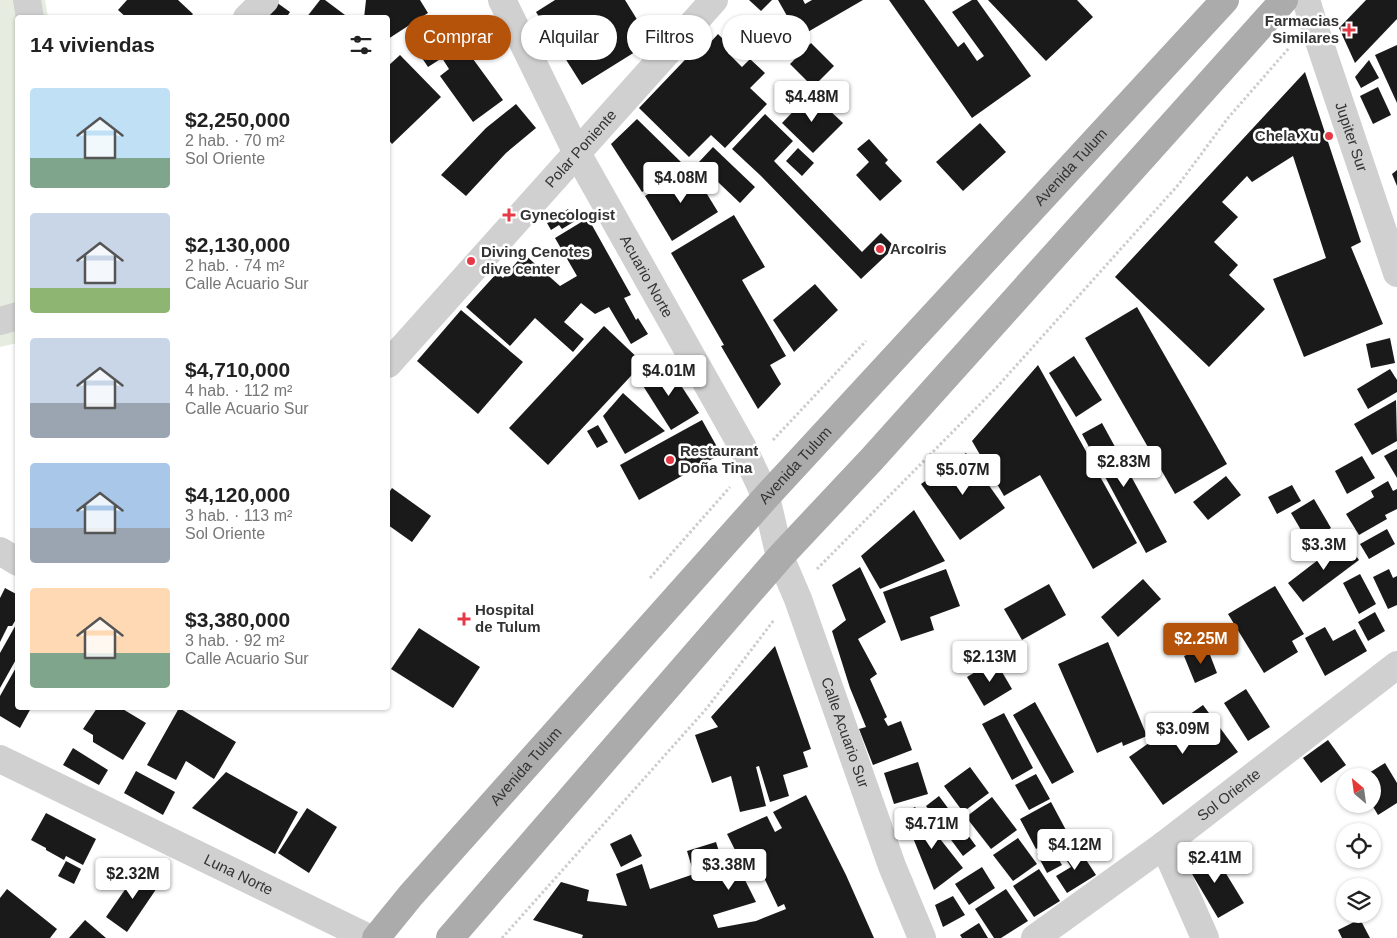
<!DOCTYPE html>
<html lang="es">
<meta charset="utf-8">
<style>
:root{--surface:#fff;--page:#f6f6f6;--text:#222;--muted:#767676;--accent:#b45309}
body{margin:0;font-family:Arial,sans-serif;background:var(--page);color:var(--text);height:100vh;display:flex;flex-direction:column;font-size:19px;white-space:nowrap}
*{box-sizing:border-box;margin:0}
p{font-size:16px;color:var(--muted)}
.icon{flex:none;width:28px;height:28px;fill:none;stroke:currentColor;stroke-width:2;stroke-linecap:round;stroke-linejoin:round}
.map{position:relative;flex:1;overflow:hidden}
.details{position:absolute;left:15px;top:15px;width:375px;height:695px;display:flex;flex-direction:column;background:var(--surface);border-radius:5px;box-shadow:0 1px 4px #0004}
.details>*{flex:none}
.guide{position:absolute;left:405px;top:15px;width:475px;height:45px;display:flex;gap:10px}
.needle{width:32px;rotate:331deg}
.controls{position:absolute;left:1336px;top:768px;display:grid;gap:10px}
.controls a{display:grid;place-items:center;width:45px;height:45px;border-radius:50%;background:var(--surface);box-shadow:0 1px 4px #0004;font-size:25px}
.price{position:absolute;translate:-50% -42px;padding:0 11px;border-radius:5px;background:#fff;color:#222;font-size:16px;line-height:32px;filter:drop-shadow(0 1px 2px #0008)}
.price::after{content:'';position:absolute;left:50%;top:30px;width:15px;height:11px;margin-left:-8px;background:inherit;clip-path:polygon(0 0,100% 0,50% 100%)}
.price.active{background:var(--accent);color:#fff}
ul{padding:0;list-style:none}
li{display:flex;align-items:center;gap:15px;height:125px;padding:0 15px}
li span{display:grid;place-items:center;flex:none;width:140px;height:100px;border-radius:5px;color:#555}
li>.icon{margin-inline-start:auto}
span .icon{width:60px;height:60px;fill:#fffc;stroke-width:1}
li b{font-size:21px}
h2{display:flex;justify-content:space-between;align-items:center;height:60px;padding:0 15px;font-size:21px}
.pill{padding:0 18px;border-radius:22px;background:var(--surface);box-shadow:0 1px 4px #0004;font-size:18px;line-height:45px}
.pill.active{background:var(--accent);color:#fff}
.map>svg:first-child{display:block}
</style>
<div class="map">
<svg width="1397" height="938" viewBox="0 0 1397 938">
<rect width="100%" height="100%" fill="#fff"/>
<path fill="#e6ecdf" d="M0,0H45L48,17L18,18L17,343L0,347Z"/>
<g fill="#1a1a1a">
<path d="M127,0H178L193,14L189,18H127L118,10Z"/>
<path d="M320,0H325L349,18H306Z"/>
<path d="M366,0H420L428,13L388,39V18H364Z"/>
<path d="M555,0H625L651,42L582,85L536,12Z"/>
<path d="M749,0H772L761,11Z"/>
<path d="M778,0H803L805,4L812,0H863L799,37Z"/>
<path d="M889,0H924L958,47L964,42L977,61L984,56L952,12L972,0H977L1031,76L972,118Z"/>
<path d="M988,0H1077L1093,17L1046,61Z"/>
<path d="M1366,0H1397V19L1355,63L1339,28Z"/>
<path d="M276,2L290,12L286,18H265Z"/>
<path d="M446,22L503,100L473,122L440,76L449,69L442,58L428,67L420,55L429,48L423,39Z"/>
<path d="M718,34L732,48L728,53L742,67L750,59L765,73L750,88L767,104L725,148L711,135L689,157L639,108L702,42L707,46Z"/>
<path d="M811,43L834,66L813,87L790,64Z"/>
<path d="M1397,45V103L1375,55Z"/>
<path d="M400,55L441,97L392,144L388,139V66Z"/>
<path d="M1369,60L1379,78L1361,88L1355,77Z"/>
<path d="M1305,72L1361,242L1351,247L1383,324L1304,357L1273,279L1326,258L1293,156L1252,182L1247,176L1222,202L1238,217L1214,242L1238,265L1229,275L1265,309L1209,367L1115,277Z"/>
<path d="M1378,87L1391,115L1373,124L1360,96Z"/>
<path d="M811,93L843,123L813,153L782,123Z"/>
<path d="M516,104L536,128L506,153L466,196L441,175L486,128Z"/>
<path d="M765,114L793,141L774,161L862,252L881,233L895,247L861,279L760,175L732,149Z"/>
<path d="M637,119L684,165L642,192L611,144Z"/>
<path d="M980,123L1006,152L963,191L936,162Z"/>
<path d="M869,139L888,160L885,163L902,181L880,201L856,175L869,162L857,149Z"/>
<path d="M713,147L755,187L740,203L698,163Z"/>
<path d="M798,148L814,163L802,176L786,161Z"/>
<path d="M691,168L718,212L672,241L645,196Z"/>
<path d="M1397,170V186L1392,174Z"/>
<path d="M568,209L575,221L562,229L559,225L551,230L547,223Z"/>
<path d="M734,215L765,267L742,280L786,356L770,365L781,384L758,409L721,346L724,345L671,253Z"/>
<path d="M588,218L631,295L624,298L636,320L638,318L648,334L631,344L609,307L595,314L581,303L564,322L584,339L573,352L535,318L510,346L466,307L497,273L503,278L524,254L560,286L577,276L555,238Z"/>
<path d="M815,284L838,310L794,352L773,320Z"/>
<path d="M1137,307L1227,464L1175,494L1085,338Z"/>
<path d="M461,310L523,362L478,414L417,361Z"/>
<path d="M604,326L643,363L548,465L509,428Z"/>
<path d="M1390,338L1395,363L1371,368L1366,344Z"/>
<path d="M1074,356L1102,400L1076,417L1049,373Z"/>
<path d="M667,364L699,413L671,430L640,381Z"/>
<path d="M1038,365L1137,543L1093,569L1040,475L1004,496L972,441Z"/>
<path d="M1390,369L1397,380V392L1368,409L1357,389Z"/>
<path d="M623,393L665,431L625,454L603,416Z"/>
<path d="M1396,400L1397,441L1372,455L1354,424Z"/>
<path d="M702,420L721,454L639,500L620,465Z"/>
<path d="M1102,423L1167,542L1146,553L1082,434Z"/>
<path d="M598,425L608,442L597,448L587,431Z"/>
<path d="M1397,449V478L1384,456Z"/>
<path d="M966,453L1005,508L960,540L921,484Z"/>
<path d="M1362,456L1375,478L1347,494L1335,471Z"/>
<path d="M1226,476L1241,495L1208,520L1193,502Z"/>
<path d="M1388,481L1393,491L1397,489V509L1385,515L1387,519L1359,535L1346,514L1374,497L1371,491Z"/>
<path d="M1292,485L1301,501L1277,514L1268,497Z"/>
<path d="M392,488L431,516L412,542L388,525V494Z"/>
<path d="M1314,499L1331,528L1308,542L1291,513Z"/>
<path d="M914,510L945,561L880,589L861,556Z"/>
<path d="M1387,529L1395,544L1369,559L1360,544Z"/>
<path d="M1344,540L1359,560L1303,602L1288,583Z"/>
<path d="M860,567L886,622L858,639L877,674L870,679L887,717L884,719L888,726L901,721L912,750L873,765L859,729L866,727L850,688L832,631L846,620L832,585Z"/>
<path d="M946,569L960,606L930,617L934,630L901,641L883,592Z"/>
<path d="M1389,569L1393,578L1397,576V605L1388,609L1373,577Z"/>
<path d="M1360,574L1376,604L1359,614L1343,583Z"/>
<path d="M1143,579L1161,599L1118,637L1101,617Z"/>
<path d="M1049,584L1066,615L1022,640L1004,609Z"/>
<path d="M1275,586L1304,634L1292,641L1298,652L1264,673L1228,614Z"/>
<path d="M5,588L18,595V616L12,626H8L0,642V598Z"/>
<path d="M1375,612L1385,631L1368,641L1358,622Z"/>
<path d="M18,621V656L0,688V653Z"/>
<path d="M1325,627L1333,641L1355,629L1367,651L1325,676L1305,638Z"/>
<path d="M419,628L480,667L453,708L391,669Z"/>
<path d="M1108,642L1147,736L1123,746L1122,742L1097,753L1058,664Z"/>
<path d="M775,646L811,749L803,752L808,767L783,775L789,796L770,802L759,766L756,767L766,806L740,812L731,776L712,783L695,735L718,727L711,717Z"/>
<path d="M1207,647L1217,673L1195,683L1184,656Z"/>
<path d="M995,660L1012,689L984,706L967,677Z"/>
<path d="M18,664V708H31L20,728L0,716V696Z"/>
<path d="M1246,689L1270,727L1248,741L1224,703Z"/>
<path d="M1035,702L1074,772L1052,784L1013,715Z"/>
<path d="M1203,705L1238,752L1163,805L1129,757Z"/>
<path d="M97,708H121L146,723L123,760L93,742V735L83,729Z"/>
<path d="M179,708L236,742L214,779L186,761L176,780L147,765Z"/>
<path d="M1004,713L1033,768L1012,780L982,724Z"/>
<path d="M1328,740L1346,765L1321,783L1303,758Z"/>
<path d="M73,748L108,770L99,785L63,765Z"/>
<path d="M918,762L928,794L894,804L884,773Z"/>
<path d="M1385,763L1397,783V803L1378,815L1372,805V776H1364Z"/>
<path d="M970,767L989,793L963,812L944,786Z"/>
<path d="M136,771L175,792L163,815L124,793Z"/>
<path d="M226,772L298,812L275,854L192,808Z"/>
<path d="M1036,774L1050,799L1029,810L1015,785Z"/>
<path d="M806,795L846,875L874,938H582L583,935L533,920L561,882L589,890L587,901L627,906L616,874L642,864L650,889L694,874L687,851L716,842L729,883L743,876L756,902L713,915L718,928L756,921L786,909L784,904L778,907L757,863L735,874L726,855L735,850L727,834L767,816L775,832L782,828L773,812Z"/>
<path d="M939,796L976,846L963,856L926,806Z"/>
<path d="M992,797L1017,830L991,849L966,817Z"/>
<path d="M1051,802L1067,832L1036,849L1020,819Z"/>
<path d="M915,807L963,868L934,890L903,813Z"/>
<path d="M307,808L337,827L309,873L278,853Z"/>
<path d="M46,813L96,839L83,865L66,856L64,860L46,850V848L31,840Z"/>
<path d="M631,834L642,856L621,867L610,844Z"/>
<path d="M1018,838L1037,864L1013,881L993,855Z"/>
<path d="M1051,846L1062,865L1047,873L1037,854Z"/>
<path d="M1077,846L1096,875L1067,893L1056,876L1071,867L1063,855Z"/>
<path d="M1211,849L1244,903L1218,918L1186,864Z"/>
<path d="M66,861L81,869L74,884L58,876Z"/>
<path d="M982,867L995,888L969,905L955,884Z"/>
<path d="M140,868L161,882L127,932L106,917Z"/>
<path d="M1039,869L1060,901L1034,917L1013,886Z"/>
<path d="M7,889L57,929L50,938H0V898Z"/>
<path d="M1006,889L1028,921L1001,938H994L975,909Z"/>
<path d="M953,896L965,915L943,927L935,905Z"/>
<path d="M1360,919L1370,938H1342L1338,930Z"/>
<path d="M85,920L106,938H69Z"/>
<path d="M979,923L988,938H962L960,935Z"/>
</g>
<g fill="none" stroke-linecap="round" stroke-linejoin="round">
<g stroke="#cdcdcd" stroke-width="3" stroke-dasharray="2.5 2.5" stroke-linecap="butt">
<path d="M773,440L866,341"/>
<path d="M817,569L997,387L1179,184L1228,118L1289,48"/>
<path d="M650,578L730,487"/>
<path d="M502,938L707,708L774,620"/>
</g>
<g stroke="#d0d0d0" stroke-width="28">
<path d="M27,0L30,18"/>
<path id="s1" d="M502,0L577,153L742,446L766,497L780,557L798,599L892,866L922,938"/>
<path id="s2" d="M1306,0L1316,32L1397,273"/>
<path d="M247,18L265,0"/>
<path d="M0,321L18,316"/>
<path id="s3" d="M388,364L714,0"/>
<path d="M0,551L18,562"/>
<path id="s4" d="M0,759L369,938"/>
<path d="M1164,845L1205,938"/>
<path id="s5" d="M1035,938L1164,845L1397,665"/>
</g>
<g stroke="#ababab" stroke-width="28">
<path id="s6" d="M376,938L411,895L766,497L1225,0"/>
<path d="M450,938L780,557L872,459L1284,0"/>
</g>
</g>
<g fill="#e63946" stroke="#fff" stroke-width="2">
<path d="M1346.5 22.5h5v5h5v5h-5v5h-5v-5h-5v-5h5z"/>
<circle cx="1329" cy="136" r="5"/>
<path d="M506.5 207.5h5v5h5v5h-5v5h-5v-5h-5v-5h5z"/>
<circle cx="880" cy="249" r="5"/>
<circle cx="471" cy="261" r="5"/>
<circle cx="670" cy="460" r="5"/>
<path d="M461.5 611.5h5v5h5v5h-5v5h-5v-5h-5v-5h5z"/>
</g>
<g text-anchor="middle" stroke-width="5" stroke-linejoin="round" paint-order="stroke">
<g font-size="15" font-weight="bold" fill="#333" stroke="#fff" text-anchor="start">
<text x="1339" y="26" text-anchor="end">Farmacias<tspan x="1339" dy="17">Similares</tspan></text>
<text x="1319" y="141" text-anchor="end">Chela Xu</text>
<text x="520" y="220">Gynecologist</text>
<text x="890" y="254">ArcoIris</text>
<text x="481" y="257">Diving Cenotes<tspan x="481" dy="17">dive center</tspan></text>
<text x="680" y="456">Restaurant<tspan x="680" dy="17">Doña Tina</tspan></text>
<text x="475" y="615">Hospital<tspan x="475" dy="17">de Tulum</tspan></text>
</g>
<g font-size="15" fill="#333" stroke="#fff">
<text dy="5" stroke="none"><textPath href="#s2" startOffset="144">Jupiter Sur</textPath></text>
<text dy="5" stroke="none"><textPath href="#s3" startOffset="289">Polar Poniente</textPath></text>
<text dy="5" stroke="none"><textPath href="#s6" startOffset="1038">Avenida Tulum</textPath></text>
<text dy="5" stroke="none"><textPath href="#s1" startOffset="312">Acuario Norte</textPath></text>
<text dy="5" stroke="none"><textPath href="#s6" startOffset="632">Avenida Tulum</textPath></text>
<text dy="5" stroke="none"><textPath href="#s1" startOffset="812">Calle Acuario Sur</textPath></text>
<text dy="5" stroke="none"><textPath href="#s6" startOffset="228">Avenida Tulum</textPath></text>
<text dy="5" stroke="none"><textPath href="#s5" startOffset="241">Sol Oriente</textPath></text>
<text dy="5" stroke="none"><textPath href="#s4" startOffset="265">Luna Norte</textPath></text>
</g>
</g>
</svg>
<div class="controls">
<a><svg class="needle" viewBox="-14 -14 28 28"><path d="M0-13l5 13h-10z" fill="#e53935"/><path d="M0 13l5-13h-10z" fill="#767676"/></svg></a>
<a><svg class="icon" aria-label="locate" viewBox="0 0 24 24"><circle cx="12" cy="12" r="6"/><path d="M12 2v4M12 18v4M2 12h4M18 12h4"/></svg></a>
<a><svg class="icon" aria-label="layers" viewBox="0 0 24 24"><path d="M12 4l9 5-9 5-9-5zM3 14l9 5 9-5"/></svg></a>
</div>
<b class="price" style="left:812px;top:123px">$4.48M</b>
<b class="price" style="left:681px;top:204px">$4.08M</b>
<b class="price" style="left:669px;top:397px">$4.01M</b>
<b class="price" style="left:1124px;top:488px">$2.83M</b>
<b class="price" style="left:963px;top:496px">$5.07M</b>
<b class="price" style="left:1324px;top:571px">$3.3M</b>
<b class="price active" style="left:1201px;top:665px">$2.25M</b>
<b class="price" style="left:990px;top:683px">$2.13M</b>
<b class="price" style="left:1183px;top:755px">$3.09M</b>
<b class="price" style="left:932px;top:850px">$4.71M</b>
<b class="price" style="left:1075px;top:871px">$4.12M</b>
<b class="price" style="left:1215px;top:884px">$2.41M</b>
<b class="price" style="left:729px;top:891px">$3.38M</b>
<b class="price" style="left:133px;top:900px">$2.32M</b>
<div class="guide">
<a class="pill active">Comprar</a>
<a class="pill">Alquilar</a>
<a class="pill">Filtros</a>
<a class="pill">Nuevo</a>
</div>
<section class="details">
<h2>14 viviendas<svg class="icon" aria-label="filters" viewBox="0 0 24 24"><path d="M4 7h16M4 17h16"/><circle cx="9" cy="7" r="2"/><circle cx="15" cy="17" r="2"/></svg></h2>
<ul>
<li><span style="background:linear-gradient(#bfe0f5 70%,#7fa58c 0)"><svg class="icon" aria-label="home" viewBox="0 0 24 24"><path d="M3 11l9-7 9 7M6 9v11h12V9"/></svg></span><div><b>$2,250,000</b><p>2 hab. · 70 m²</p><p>Sol Oriente</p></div></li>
<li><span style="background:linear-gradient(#c9d6e8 75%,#8fb573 0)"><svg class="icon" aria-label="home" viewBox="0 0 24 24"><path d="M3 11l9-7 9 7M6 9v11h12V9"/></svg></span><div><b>$2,130,000</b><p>2 hab. · 74 m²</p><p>Calle Acuario Sur</p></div></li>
<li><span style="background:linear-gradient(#c9d6e8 65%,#9aa5b1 0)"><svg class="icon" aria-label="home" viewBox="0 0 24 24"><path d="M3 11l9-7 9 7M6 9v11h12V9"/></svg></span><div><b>$4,710,000</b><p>4 hab. · 112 m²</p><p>Calle Acuario Sur</p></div></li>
<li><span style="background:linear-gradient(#a9c7e8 65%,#9aa5b1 0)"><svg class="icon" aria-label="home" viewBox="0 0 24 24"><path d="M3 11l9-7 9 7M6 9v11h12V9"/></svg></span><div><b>$4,120,000</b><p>3 hab. · 113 m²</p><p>Sol Oriente</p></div></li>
<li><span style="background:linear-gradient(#ffd9b3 65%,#7fa58c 0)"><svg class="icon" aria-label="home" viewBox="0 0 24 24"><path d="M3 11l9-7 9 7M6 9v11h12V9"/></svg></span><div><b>$3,380,000</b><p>3 hab. · 92 m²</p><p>Calle Acuario Sur</p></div></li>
</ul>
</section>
</div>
